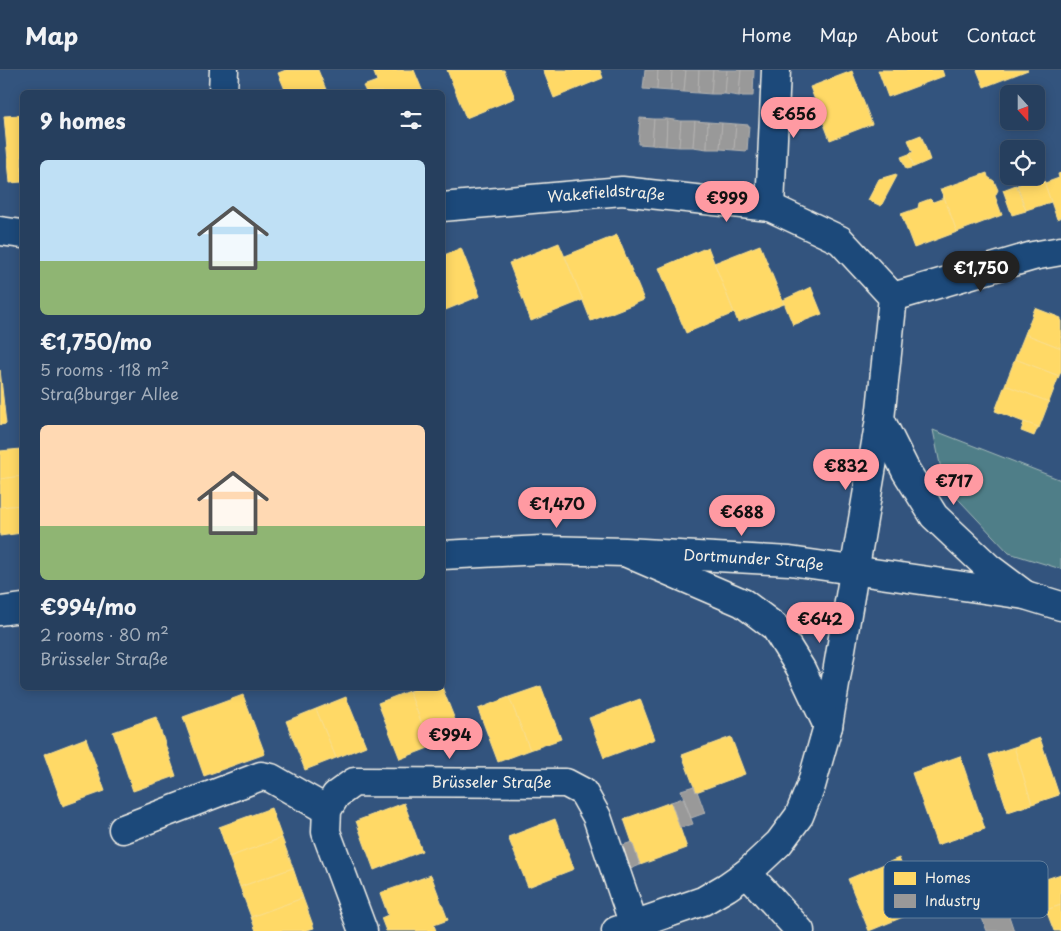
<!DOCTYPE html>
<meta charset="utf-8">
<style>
:root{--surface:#263f5e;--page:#324a67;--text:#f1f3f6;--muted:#a4afbc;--line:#425873;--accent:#ff9aa2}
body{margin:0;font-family:"Playpen Sans",sans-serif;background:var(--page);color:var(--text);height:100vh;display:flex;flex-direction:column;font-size:19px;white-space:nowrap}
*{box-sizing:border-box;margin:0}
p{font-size:16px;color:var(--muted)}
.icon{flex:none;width:28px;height:28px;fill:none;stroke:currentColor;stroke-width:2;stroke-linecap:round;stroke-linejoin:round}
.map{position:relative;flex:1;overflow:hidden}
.drawer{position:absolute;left:20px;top:20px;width:425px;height:600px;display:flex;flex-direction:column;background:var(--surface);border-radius:8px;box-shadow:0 2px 12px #0003,0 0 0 1px var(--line)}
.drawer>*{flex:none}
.needle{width:32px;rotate:159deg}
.controls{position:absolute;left:1000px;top:15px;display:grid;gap:10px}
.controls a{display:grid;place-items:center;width:45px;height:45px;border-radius:8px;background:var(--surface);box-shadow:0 2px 12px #0003,0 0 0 1px var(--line);font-size:25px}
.price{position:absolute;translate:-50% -42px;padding:0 11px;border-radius:18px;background:var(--accent);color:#111;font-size:16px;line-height:32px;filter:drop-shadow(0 1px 2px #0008)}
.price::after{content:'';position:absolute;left:50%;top:30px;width:15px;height:11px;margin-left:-8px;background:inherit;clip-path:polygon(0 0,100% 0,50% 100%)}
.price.current{background:#222;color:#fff}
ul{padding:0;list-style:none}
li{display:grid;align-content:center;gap:10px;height:265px;padding:0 20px}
li span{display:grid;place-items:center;height:155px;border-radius:8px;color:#555}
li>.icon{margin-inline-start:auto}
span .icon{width:90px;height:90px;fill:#fffc;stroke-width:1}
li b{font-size:21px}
h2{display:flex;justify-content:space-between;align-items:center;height:60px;padding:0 20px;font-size:21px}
header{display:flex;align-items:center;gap:30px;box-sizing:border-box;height:70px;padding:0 25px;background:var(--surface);border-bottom:1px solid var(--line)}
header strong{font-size:24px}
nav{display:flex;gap:28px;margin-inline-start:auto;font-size:18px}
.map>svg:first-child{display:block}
</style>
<header>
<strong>Map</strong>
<nav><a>Home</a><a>Map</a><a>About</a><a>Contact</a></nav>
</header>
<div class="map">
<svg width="1061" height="861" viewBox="0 0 1061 861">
<rect width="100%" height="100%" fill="#33547e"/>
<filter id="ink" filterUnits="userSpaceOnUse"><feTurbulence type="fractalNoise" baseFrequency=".02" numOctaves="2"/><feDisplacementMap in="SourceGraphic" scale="10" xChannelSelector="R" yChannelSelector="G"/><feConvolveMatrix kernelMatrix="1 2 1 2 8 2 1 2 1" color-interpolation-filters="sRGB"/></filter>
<g filter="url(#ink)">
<path fill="#507e88" stroke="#a2b8b8" d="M933,360L1061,410V499L1009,483L944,414Z"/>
<g fill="#ffd966" stroke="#fce08d">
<path d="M286,0H318L327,22H286L278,3Z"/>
<path d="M373,0H414L423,22H366L363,16L377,11Z"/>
<path d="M447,0H504L515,28L466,48Z"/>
<path d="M543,0H600L603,8L554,28Z"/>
<path d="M878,0H942L944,6L888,27Z"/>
<path d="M977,0H1028L984,17Z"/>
<path d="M852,1L872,54L830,70L810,17Z"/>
<path d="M22,45V112L10,113L4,46Z"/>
<path d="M921,65L930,90L914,97L909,84L913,82L908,70Z"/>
<path d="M909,84L914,97L906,99L901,87Z"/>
<path d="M987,103L988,107L994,111L998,120L995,126L1002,145L957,162L941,119Z"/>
<path d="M1061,103V147L1057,149L1042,106L1045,113L1059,108L1058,104Z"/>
<path d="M896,104L897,106L881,136L868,130L879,109Z"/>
<path d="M1042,106L1051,132L1026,140L1017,115Z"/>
<path d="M1016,115L1026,141L1012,145L1003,120Z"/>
<path d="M940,119H941L957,162L914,178L901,144L918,138L919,133L930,129L933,132L944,128Z"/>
<path d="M617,165L644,230L591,251L565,186Z"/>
<path d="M559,173L583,230L531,251L509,193Z"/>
<path d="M760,175L784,234L738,252L714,193Z"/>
<path d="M708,177L734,243L686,263L659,198Z"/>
<path d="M461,178L480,226L443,241L442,186Z"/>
<path d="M811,217L822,244L793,255L783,230Z"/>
<path d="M1035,238L1061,248V278L1025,264Z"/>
<path d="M1025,264L1061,278V302L1059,306L1015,289Z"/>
<path d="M1015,289L1059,306L1049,332L1005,315Z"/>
<path d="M0,300L6,354L0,355Z"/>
<path d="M1005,315L1049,332L1039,358L995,341Z"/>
<path d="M1024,352L1038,357L1034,366L1021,361Z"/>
<path d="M21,379L22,406L0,409V381Z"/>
<path d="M22,406V435L0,437V409Z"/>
<path d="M22,435V463L0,466V437Z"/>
<path d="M541,616L561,669L530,680L509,627Z"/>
<path d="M442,617L461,665L431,677L409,621L419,618Z"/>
<path d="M409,621L431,677L400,689L378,633Z"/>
<path d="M243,625L265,684L204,706L183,647Z"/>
<path d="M346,627L366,676L336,688L316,639Z"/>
<path d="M509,627L530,680L498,692L478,639Z"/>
<path d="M640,629L655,669L604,688L589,648Z"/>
<path d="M316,639L336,688L305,700L286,651Z"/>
<path d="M156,647L176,706L133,721L113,662Z"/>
<path d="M731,667L745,704L696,722L682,685Z"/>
<path d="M86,668L105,721L63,736L44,684Z"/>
<path d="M1040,668L1059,725L1032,734L1014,677Z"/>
<path d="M1014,677L1032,734L1008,742L989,685Z"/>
<path d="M960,686L985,759L937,775L912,703Z"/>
<path d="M671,732L687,778L640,795L624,749Z"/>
<path d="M404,733L422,781L374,800L356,751Z"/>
<path d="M271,738L282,768L229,787L219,757Z"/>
<path d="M555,749L574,799L528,817L508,767Z"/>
<path d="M282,768L293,798L240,817L229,787Z"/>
<path d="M899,788L920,840L869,861L848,809Z"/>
<path d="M293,798L303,828L251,847L240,817Z"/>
<path d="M1061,804V835L1046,840L1037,812Z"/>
<path d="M431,805L448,850L434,855L436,861H386L381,848L388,845L380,823Z"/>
<path d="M303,828L314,858L304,861H256L251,847Z"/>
<path d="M1061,835V861H1054L1046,840Z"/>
</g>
<g fill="#999" stroke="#b4b3b1">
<path d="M645,0H658L657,20L643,19Z"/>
<path d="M658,0H672L671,21L657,20Z"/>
<path d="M672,0H686L684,22L671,21Z"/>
<path d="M686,0H699L698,23L684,22Z"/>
<path d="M699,0H713L711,24L698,23Z"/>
<path d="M713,0H727L725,24H711Z"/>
<path d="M727,0H741L739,26L725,24Z"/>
<path d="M741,0H754L753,26H739Z"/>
<path d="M640,48L654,49L652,75L638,74Z"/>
<path d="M654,49H667L666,76L652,75Z"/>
<path d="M667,49L681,51L679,77L666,76Z"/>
<path d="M681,51H695L693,77H679Z"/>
<path d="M695,51L708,52L707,79L693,77Z"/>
<path d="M708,52L722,53L720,79H707Z"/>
<path d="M722,53L736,54L734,80L720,79Z"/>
<path d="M736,54L749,55L747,81L734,80Z"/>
<path d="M694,716L696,722L697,721L705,743L691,748L681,720Z"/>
<path d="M683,728L693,754L680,758L671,732Z"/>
<path d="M632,772L640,795L628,800L620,776Z"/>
<path d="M1005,834L1014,861H987L980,843Z"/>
</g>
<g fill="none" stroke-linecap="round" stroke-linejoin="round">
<defs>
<g id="minor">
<path d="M223,22L224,0"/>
<path id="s1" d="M442,137L622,121L770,137L840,170L893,227L880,349L828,656L811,716L799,746L779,773L747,803L727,817L703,831L616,861"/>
<path d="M770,137L776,0"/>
<path d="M0,161L22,164"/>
<path d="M893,227L1033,186L1061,181"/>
<path d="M880,349L906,401L934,446L989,498L1025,525"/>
<path d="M627,483L743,533L775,557L801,599L828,656"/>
<path d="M123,759L261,706L271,708L327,740"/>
<path d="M747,803L800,861"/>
<path id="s2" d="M363,861L326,762L327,740L336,725L354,712L566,713L583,722L597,747L634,855"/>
</g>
<g id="major">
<path id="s3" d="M442,485L542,480L625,482L790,491L1025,525L1061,536"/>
<path d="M0,541L22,538"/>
</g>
</defs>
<use href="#minor" stroke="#f4f1e8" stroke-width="31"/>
<use href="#major" stroke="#f4f1e8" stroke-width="31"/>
<use href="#minor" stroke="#1f4a7a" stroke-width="28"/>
<use href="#major" stroke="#1f4a7a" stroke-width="28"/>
</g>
</g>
<g text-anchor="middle" stroke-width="5" stroke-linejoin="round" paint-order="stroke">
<g font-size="15" fill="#f4f1e8" stroke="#1f4a7a">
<text dy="5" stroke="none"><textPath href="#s1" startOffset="165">Wakefieldstraße</textPath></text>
<text dy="5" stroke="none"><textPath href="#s3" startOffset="312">Dortmunder Straße</textPath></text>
<text dy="5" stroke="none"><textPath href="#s2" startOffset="305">Brüsseler Straße</textPath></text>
</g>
</g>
<rect x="884" y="791" width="164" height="57" rx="8" fill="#1f4a7a" stroke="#5f7c9b" stroke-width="1"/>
<rect x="894" y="802" width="22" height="13" fill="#ffd966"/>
<rect x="894" y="824" width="22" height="14" fill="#999"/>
<g font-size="14" fill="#f4f1e8">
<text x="925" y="813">Homes</text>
<text x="925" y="836">Industry</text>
</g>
</svg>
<div class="controls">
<a><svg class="needle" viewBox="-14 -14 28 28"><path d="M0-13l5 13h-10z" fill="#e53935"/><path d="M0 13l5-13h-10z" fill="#a4afbc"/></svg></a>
<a><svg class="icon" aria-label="locate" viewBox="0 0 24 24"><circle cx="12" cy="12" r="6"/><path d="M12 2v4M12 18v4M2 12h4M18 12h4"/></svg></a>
</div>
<b class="price" style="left:794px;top:69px">€656</b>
<b class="price" style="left:727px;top:153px">€999</b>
<b class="price current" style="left:981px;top:223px">€1,750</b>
<b class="price" style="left:846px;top:421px">€832</b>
<b class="price" style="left:954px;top:436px">€717</b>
<b class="price" style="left:557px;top:459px">€1,470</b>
<b class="price" style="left:742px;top:467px">€688</b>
<b class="price" style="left:820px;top:574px">€642</b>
<b class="price" style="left:450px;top:690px">€994</b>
<section class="drawer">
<h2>9 homes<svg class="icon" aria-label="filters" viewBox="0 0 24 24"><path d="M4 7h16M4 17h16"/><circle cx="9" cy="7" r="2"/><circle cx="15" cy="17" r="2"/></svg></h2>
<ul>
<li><span style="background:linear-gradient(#bfe0f5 65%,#8fb573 0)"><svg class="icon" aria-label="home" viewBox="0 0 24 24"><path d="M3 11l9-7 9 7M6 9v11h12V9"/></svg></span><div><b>€1,750/mo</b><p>5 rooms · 118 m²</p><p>Straßburger Allee</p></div></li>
<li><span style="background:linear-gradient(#ffd9b3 65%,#8fb573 0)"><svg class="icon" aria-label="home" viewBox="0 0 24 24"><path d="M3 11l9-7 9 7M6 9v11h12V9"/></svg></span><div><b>€994/mo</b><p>2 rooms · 80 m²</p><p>Brüsseler Straße</p></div></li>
</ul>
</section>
</div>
